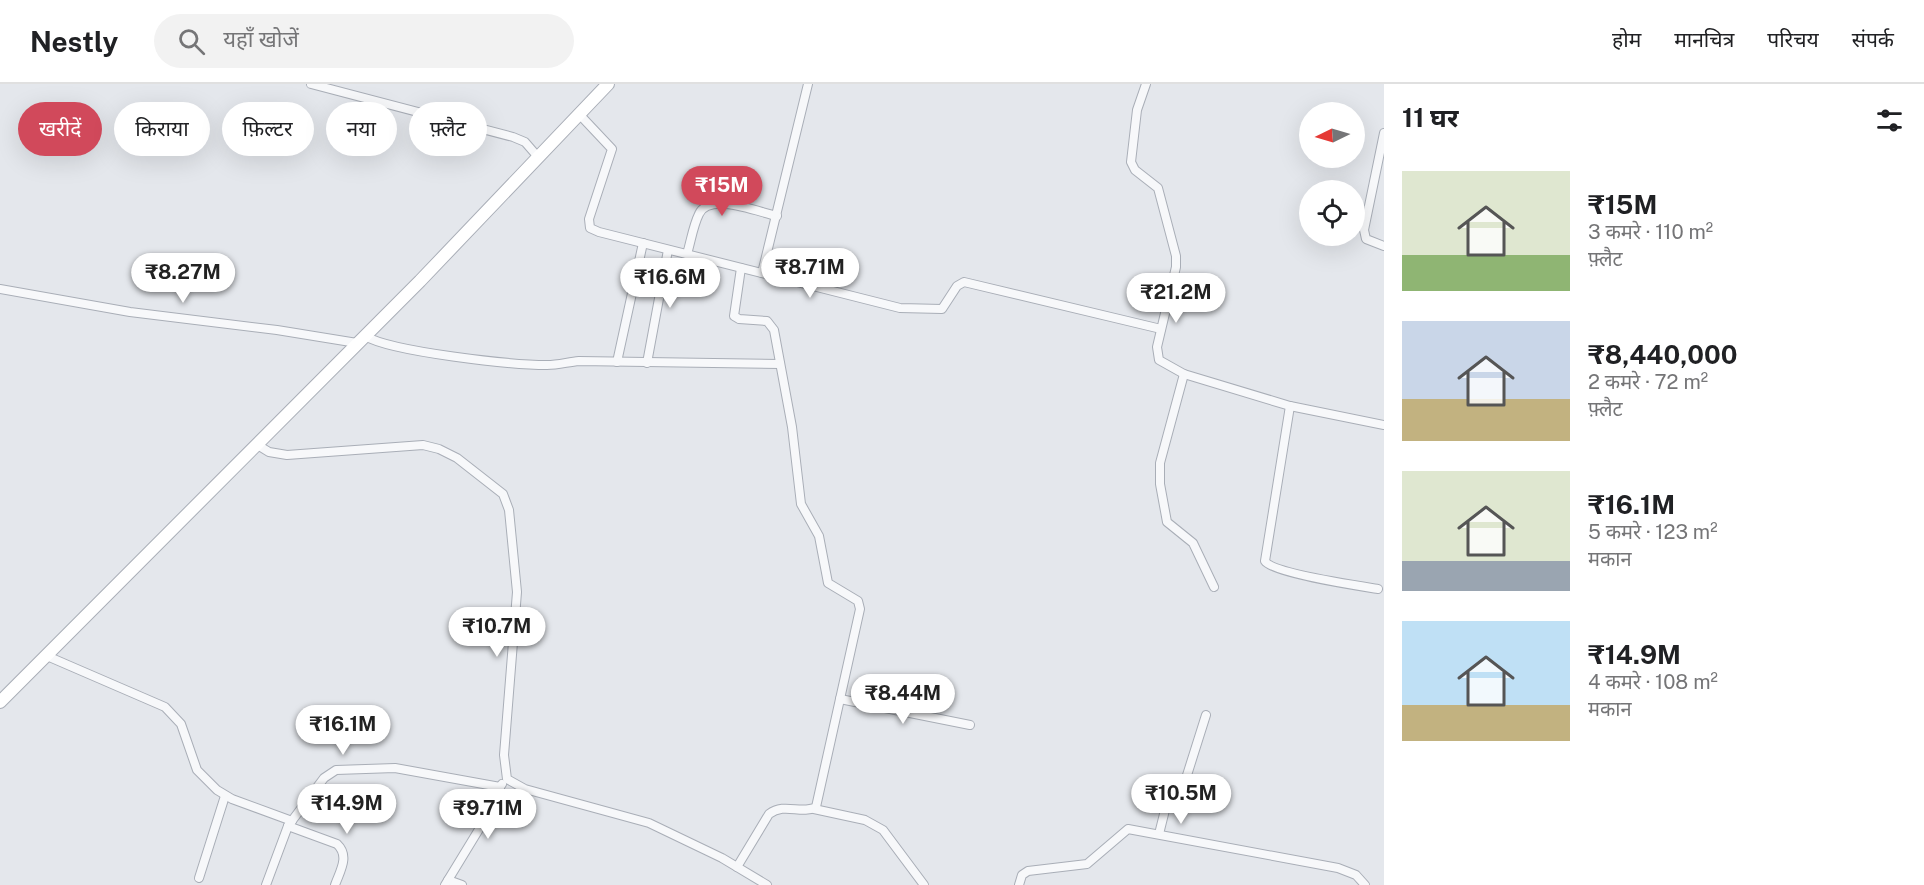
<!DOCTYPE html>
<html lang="hi">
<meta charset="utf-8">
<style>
:root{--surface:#fff;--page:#f2f2f2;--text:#202124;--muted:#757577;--line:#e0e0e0;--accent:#d1495b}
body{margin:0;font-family:"Public Sans","Noto Sans Devanagari",sans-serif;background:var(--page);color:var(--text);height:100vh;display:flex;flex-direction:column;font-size:22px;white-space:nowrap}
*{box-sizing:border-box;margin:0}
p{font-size:20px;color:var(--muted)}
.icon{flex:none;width:33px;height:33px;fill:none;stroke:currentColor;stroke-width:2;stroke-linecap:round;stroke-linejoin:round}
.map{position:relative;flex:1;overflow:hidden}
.side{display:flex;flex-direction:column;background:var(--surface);width:540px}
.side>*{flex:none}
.hud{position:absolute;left:18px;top:18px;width:570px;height:54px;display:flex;gap:12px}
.needle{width:39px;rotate:265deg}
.tools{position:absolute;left:1299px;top:18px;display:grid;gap:12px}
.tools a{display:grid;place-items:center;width:66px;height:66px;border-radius:50%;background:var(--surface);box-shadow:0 6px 24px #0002;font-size:30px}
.price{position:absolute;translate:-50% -51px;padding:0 14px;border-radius:21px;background:#fff;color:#222;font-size:20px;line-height:39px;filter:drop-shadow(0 2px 3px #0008)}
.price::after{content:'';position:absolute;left:50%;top:36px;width:18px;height:14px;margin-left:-9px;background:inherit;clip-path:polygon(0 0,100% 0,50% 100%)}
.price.current{background:var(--accent);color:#fff}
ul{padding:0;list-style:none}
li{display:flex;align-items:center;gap:18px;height:150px;padding:0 18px}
li span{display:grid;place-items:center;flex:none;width:168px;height:120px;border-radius:0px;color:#555}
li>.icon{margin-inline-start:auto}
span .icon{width:72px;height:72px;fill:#fffc;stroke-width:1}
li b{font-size:26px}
h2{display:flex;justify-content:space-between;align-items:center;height:72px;padding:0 18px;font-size:26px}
.pill{padding:0 21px;border-radius:27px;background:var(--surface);box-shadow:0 6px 24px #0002;font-size:21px;line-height:54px}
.pill.current{background:var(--accent);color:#fff}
header{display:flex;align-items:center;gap:36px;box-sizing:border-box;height:84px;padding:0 30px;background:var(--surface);border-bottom:2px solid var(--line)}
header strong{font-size:28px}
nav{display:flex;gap:33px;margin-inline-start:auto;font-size:21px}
.search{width:420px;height:54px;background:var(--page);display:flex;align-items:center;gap:15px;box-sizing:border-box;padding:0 21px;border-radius:33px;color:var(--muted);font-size:22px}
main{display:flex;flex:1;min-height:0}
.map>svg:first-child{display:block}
</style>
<header>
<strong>Nestly</strong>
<div class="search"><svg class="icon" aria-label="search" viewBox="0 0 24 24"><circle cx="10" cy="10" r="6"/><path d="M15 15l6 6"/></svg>यहाँ खोजें</div>
<nav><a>होम</a><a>मानचित्र</a><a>परिचय</a><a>संपर्क</a></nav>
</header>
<main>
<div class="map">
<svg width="1384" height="801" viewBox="0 0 1384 801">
<rect width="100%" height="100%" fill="#e4e7ec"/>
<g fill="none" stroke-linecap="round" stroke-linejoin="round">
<defs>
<g id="minor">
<path d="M311,0L513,53L525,58L538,73"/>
<path d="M1146,0L1137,26L1131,78L1135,86L1158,104L1176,172V183L1157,263L1159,276L1184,290L1290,322L1384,341"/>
<path d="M579,30L612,65L589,135L590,144L599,148L900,224L942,225L957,202L964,198L1161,245"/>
<path d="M1384,49L1364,146L1366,155L1384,162"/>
<path d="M687,170C691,157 693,142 699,130C709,108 758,128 777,132"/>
<path d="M762,189L808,0"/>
<path d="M0,205L130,228L277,246L357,259"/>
<path d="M365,252C392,268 512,281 547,281C558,281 568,278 579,277L780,280"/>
<path d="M617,278L643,159"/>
<path d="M647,279L668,166"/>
<path d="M1184,290L1160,379V400L1167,438L1193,459L1214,503"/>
<path d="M1290,322L1265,477C1272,489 1359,502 1378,505"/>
<path d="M256,360L269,368L287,371L423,361L439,365L457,374L503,410L509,426L517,508L504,671L507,695L525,705L649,739L722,774L767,801"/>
<path d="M47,572L165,623L181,640L197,686L217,706L232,715L292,737"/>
<path d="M840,615L970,641"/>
<path d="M814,725L865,736L883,746L924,801"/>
<path d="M288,742L337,760C350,772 340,787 335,801"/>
<path d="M1159,750L1169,710L1182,707L1206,631"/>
<path d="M737,783L769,730C785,718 801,731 816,723L860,525L858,517L828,499L819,452L801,420L792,343L774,246L767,237L739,235L734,232L741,184"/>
<path d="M199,794L225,712"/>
<path d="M448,796L462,801"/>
<path d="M266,801L288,742L324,694L336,686L395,684L500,703"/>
<path d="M445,801L481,742L492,715L502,700"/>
<path d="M1019,801L1022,791L1028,787L1087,780L1128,745L1338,784L1356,791L1365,801"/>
</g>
<path id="secondary" d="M0,618L420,197L608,0"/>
</defs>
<use href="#minor" stroke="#a9aeb7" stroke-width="10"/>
<use href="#secondary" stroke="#a9aeb7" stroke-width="14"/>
<use href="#minor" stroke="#f7f8fa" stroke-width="8"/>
<use href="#secondary" stroke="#fff" stroke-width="12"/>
</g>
</svg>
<div class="tools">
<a><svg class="needle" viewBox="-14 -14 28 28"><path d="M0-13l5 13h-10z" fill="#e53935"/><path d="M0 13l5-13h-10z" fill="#757577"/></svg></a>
<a><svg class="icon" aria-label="locate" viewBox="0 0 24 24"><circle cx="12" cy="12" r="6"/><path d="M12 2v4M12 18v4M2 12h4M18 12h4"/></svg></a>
</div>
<b class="price current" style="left:722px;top:133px">₹15M</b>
<b class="price" style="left:810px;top:215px">₹8.71M</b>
<b class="price" style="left:183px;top:220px">₹8.27M</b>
<b class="price" style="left:670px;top:225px">₹16.6M</b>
<b class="price" style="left:1176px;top:240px">₹21.2M</b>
<b class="price" style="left:497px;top:574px">₹10.7M</b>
<b class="price" style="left:903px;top:641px">₹8.44M</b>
<b class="price" style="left:343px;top:672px">₹16.1M</b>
<b class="price" style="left:1181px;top:741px">₹10.5M</b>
<b class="price" style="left:347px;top:751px">₹14.9M</b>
<b class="price" style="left:488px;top:756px">₹9.71M</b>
<div class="hud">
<a class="pill current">खरीदें</a>
<a class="pill">किराया</a>
<a class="pill">फ़िल्टर</a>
<a class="pill">नया</a>
<a class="pill">फ़्लैट</a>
</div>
</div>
<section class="side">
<h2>11 घर<svg class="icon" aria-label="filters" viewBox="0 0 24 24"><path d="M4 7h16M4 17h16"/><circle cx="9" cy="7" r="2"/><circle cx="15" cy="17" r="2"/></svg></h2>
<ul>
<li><span style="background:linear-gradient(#dfe7d0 70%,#8fb573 0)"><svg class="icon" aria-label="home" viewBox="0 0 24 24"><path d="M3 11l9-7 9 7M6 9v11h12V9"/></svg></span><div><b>₹15M</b><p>3 कमरे · 110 m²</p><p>फ़्लैट</p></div></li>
<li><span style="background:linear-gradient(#c9d6e8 65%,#c2b280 0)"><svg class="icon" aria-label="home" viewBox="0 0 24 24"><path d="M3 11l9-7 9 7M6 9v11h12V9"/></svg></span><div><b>₹8,440,000</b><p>2 कमरे · 72 m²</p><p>फ़्लैट</p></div></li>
<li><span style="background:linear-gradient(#dfe7d0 75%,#9aa5b1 0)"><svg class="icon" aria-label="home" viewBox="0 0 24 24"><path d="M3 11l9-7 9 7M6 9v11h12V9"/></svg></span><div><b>₹16.1M</b><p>5 कमरे · 123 m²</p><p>मकान</p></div></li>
<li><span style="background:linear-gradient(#bfe0f5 70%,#c2b280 0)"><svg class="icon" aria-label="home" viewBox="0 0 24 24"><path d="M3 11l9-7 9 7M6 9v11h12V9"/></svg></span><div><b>₹14.9M</b><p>4 कमरे · 108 m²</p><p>मकान</p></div></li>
</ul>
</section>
</main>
